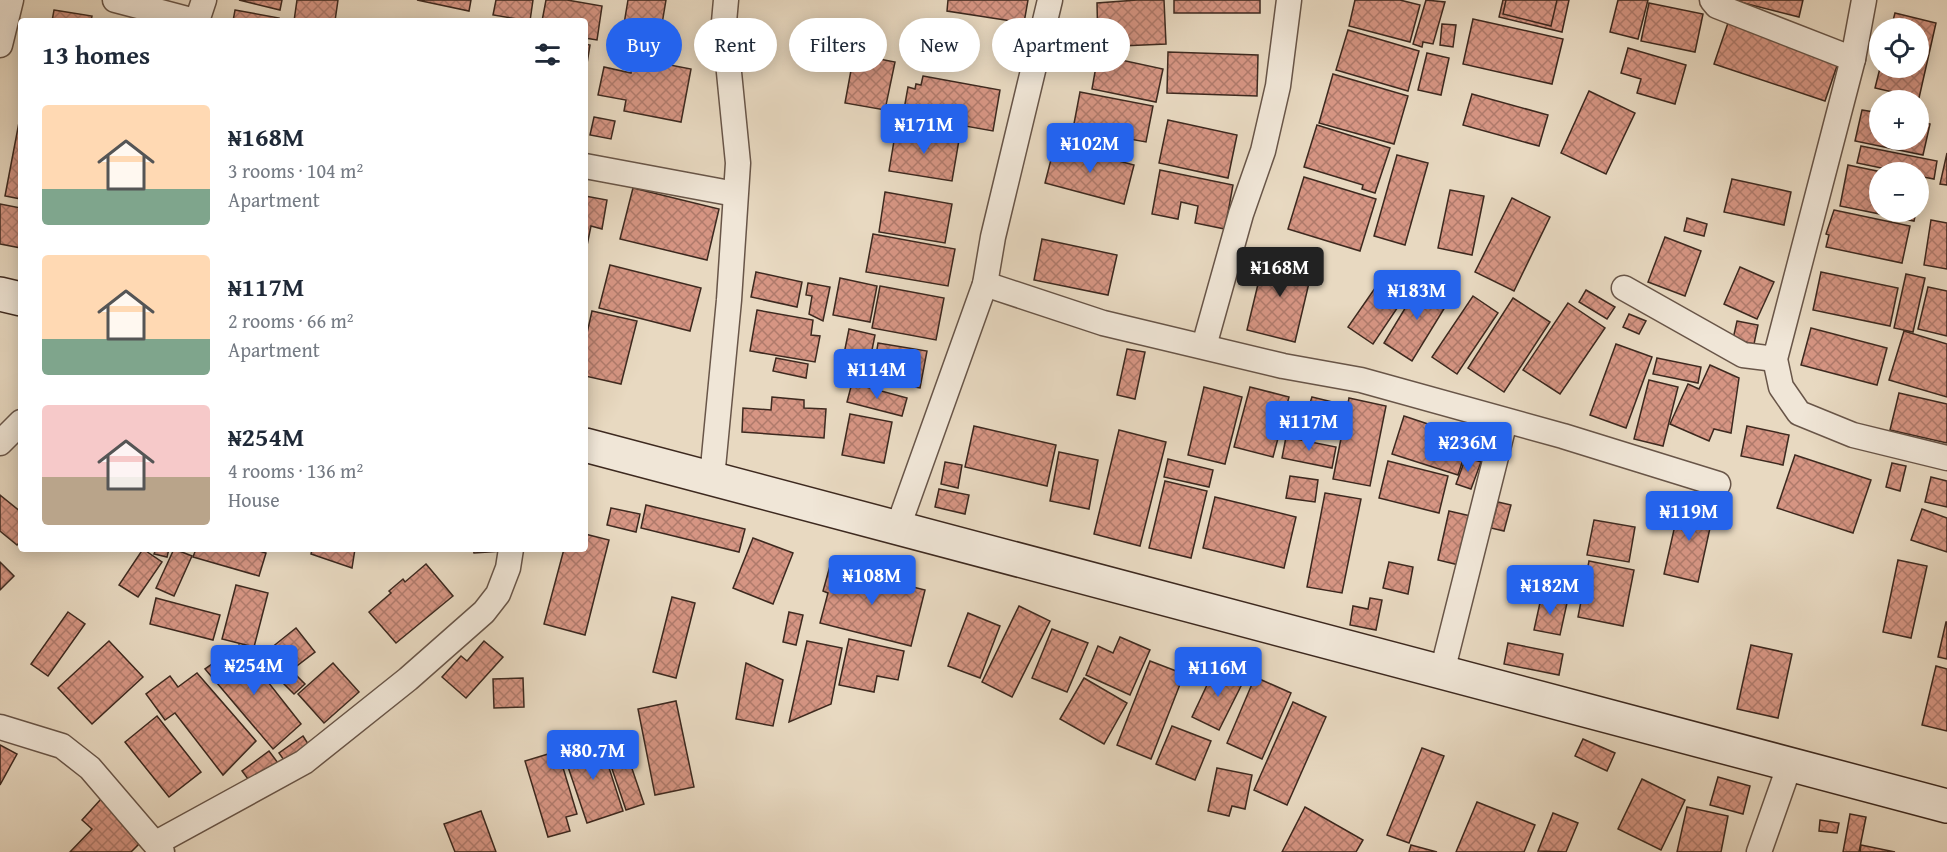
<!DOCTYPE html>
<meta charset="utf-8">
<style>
:root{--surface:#fff;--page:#f6f6f7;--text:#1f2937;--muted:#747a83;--accent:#2563eb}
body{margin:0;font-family:"Gentium Book Plus",serif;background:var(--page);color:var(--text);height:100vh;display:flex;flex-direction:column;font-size:22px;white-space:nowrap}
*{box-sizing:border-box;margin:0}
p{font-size:20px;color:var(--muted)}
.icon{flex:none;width:33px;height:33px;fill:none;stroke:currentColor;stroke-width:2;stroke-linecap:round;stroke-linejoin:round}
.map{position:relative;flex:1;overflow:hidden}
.details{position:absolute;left:18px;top:18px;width:570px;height:534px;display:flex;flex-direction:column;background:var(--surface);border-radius:6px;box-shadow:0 3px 15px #0003}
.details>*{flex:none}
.banner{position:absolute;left:606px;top:18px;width:570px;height:54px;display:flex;gap:12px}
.fabs{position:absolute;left:1869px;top:18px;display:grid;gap:12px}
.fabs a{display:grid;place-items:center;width:60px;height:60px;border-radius:50%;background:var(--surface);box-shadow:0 3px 15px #0003;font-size:30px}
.price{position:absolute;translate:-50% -51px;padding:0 14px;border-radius:6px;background:var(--accent);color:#fff;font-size:20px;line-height:39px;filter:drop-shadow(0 2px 3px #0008)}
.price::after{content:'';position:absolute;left:50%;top:36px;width:18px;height:14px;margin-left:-9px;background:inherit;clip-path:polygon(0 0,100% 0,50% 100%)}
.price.on{background:#222;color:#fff}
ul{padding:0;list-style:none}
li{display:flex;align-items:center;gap:18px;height:150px;padding:0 24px}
li span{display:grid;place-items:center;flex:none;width:168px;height:120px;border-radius:6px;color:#555}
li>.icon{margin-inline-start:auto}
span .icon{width:72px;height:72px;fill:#fffc;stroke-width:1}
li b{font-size:26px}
h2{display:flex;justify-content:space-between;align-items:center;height:72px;padding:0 24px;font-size:26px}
.chip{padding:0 21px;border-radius:27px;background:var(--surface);box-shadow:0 3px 15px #0003;font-size:21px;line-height:54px}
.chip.on{background:var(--accent);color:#fff}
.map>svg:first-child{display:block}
</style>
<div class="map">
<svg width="1947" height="852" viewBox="0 0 1947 852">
<defs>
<pattern id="building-cross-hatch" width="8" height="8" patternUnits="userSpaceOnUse" patternTransform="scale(1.5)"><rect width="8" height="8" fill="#d69583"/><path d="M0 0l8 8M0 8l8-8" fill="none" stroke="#af7a6b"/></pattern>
</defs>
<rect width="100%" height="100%" fill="#e8d9c1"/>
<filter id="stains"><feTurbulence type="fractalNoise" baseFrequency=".00333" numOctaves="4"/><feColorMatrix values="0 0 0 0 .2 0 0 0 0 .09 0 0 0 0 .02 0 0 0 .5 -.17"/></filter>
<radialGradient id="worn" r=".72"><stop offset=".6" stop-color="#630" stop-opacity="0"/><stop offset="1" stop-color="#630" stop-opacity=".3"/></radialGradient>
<g fill="url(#building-cross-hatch)" stroke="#3d291f" stroke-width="1.5">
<path d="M239,0H282L280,10Z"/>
<path d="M297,0H338L335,21H294Z"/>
<path d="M417,0H471L469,11Z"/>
<path d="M496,0H533L530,21L493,15Z"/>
<path d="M546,0H567L602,6L597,40L585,38V21H542Z"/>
<path d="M628,0H666L660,36L623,30Z"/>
<path d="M948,0H1028L1024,23L947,11Z"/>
<path d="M1137,0H1164L1166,44L1098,47L1097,3Z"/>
<rect x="1174" y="0" width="86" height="13"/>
<path d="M1355,0H1400L1420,5L1410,42L1349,26Z"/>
<path d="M1426,0L1445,2L1433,44L1423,42L1422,47L1413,44Z"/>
<path d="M1503,0H1569L1562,32L1499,17Z"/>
<path d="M1506,0H1557L1551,26L1503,14Z"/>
<path d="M1618,0H1648L1638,39L1610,32Z"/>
<path d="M1732,0H1803L1799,17Z"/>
<path d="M1649,3L1703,14L1695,52L1641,41Z"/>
<path d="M54,10L92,16L91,21H52Z"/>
<path d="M235,10L279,18L278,21H233Z"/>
<path d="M1895,13L1936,23L1919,98L1875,88L1880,68H1918V28H1891Z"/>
<path d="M1473,19L1563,39L1552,84L1463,64Z"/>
<path d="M1728,23L1839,60L1825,101L1714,64Z"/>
<path d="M1442,24L1456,25L1453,47L1440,45Z"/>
<path d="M1348,30L1419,51L1408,91L1336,70Z"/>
<path d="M1876,33L1880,34V52L1872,51Z"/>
<path d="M585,44L590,45L585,76Z"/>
<path d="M1628,48L1686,65L1675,104L1637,93L1641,79L1621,73Z"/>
<path d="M1168,52L1258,55L1257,96L1167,93Z"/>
<path d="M1427,53L1449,58L1441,95L1418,90Z"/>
<path d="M854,54L895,62L885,110L845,103Z"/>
<path d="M1098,55L1163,69L1156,102L1092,89Z"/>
<path d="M634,58L691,69L681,122L624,111L626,100L598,95L604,67L631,73Z"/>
<path d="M1333,74L1408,96L1394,144L1319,123Z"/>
<path d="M923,76L1000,90L993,131L903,115L908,87L915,89L916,84L921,85Z"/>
<path d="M1589,91L1635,113L1606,174L1561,153Z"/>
<path d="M1080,92L1153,106L1146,142L1073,129Z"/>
<path d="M1472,94L1548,115L1539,146L1463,125Z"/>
<path d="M1862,110L1880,113V140H1918V121L1930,124L1923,155L1855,141Z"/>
<path d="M20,117H21V199L5,196Z"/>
<path d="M594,117L615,121L611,139L590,135Z"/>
<path d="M1168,120L1237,135L1228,178L1159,163Z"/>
<path d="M1317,125L1390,148L1375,193L1362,189L1363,185L1304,167Z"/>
<path d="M896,129L959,140L952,181L889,171Z"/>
<path d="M1055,144L1134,165L1124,204L1045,183Z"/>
<path d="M1861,146L1937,161L1934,179L1918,176V172H1901L1857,163Z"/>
<path d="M1947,153V185L1940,184Z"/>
<path d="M1397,155L1428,163L1405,245L1374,236Z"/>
<path d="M1848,165L1882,172H1880V212H1916L1914,221L1840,206Z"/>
<path d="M1160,170L1233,185L1225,229L1195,223L1198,206L1181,202L1178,219L1152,214Z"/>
<path d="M1304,177L1376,199L1360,251L1288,229Z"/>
<path d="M1732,179L1791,192L1784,225L1724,212Z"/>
<path d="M633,188L719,209L707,260L620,239Z"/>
<path d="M1450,190L1484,196L1472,255L1438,248Z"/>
<path d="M885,192L952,204L945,243L879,232Z"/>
<path d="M585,196L607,200L602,229L591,226L585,255Z"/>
<path d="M1512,198L1550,217L1514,291L1475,272Z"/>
<path d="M0,204L21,208V248L0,244Z"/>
<path d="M1834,210L1910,226L1902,263L1826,247L1829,235L1826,234Z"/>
<path d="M1687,218L1707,224L1704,236L1684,231Z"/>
<path d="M1931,220L1947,223V269L1924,265Z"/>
<path d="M873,234L955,249L948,286L866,272Z"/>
<path d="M1665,237L1701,251L1685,296L1648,282Z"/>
<path d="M1042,239L1117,255L1108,295L1034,280Z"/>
<path d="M1265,255L1313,266L1295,342L1247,330Z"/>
<path d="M610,265L701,288L690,331L599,308Z"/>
<path d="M1740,267L1774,282L1757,319L1724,304Z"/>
<path d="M756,272L802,282L797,307L751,297Z"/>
<path d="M1821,272L1898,288L1890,326L1813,310Z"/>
<path d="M1906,274L1925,278L1913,332L1894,328Z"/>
<path d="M840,278L877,286L870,322L833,315Z"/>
<path d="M1382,278L1406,295L1373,344L1348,327Z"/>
<path d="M1421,282L1450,299L1412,361L1384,343Z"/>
<path d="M808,283L830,287L823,321L809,314L812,296L806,295Z"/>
<path d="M880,286L944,298L936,340L872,328Z"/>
<path d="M1928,287L1947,291V336L1918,329Z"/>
<path d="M1586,290L1615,307L1607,319L1579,302Z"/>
<path d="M1473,296L1498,313L1457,374L1432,357Z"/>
<path d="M1513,298L1550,322L1504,392L1468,368Z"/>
<path d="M1568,303L1605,328L1560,394L1523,370Z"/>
<path d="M757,310L813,320L811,335L820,336L815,362L750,351Z"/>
<path d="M592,311L637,321L621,384L585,376V342Z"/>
<path d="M1629,314L1646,321L1639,334L1623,327Z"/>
<path d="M1737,321L1758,325L1754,344L1733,339Z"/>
<path d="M1811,328L1887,348L1877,385L1801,365Z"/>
<path d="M849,329L875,335L867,375L841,369Z"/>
<path d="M1904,331L1947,344V397L1889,380Z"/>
<path d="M878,343L927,351L920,388L872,380Z"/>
<path d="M1616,344L1652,357L1626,428L1590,415Z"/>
<path d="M1127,349L1145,352L1135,399L1117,395Z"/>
<path d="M776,358L808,364L806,378L773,371Z"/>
<path d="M1657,358L1701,367L1698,383L1653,374Z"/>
<path d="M1710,365L1739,378L1731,433L1714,429L1709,441L1670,424L1688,384L1699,389Z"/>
<path d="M1649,380L1678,387L1663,446L1634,439Z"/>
<path d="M852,383L907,398L902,416L847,402Z"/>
<path d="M1204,387L1242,397L1225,464L1188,455Z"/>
<path d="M1250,387L1289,397L1273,457L1234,447Z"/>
<path d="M1899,393L1947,404V443L1890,430Z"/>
<path d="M772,397L804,400V408L826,409L824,438L742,432L743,408L771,410Z"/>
<path d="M1312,397L1345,405L1338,433L1315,428L1319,412L1308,409Z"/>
<path d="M1349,398L1386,406L1370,486L1333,479Z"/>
<path d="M850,414L892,422L884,463L842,455Z"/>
<path d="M1404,416L1470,438L1458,475L1392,454Z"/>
<path d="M974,426L1056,445L1047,486L965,467Z"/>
<path d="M1747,426L1789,435L1783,465L1741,456Z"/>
<path d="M1119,430L1166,442L1140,546L1094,534Z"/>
<path d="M1286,437L1336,447L1332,468L1282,458Z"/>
<path d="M1059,452L1098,460L1089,509L1050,501Z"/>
<path d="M1795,455L1871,480L1853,533L1777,508Z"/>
<path d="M1466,457L1481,462L1471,489L1456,484Z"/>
<path d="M1168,459L1213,470L1209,487L1164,477Z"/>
<path d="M1388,461L1448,476L1439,513L1379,498Z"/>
<path d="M945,462L962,465L958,488L941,484Z"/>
<path d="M1892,463L1906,466L1900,491L1886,487Z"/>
<path d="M1290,476L1318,480L1315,502L1286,498Z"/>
<path d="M1931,477L1947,481V507L1925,502Z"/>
<path d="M1165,481L1207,491L1191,558L1149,548Z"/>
<path d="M939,489L969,495L965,514L935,507Z"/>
<path d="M1325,493L1361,499L1342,593L1307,587Z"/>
<path d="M0,495L21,512V541L17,545L0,531Z"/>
<path d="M1215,497L1296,517L1284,568L1203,548Z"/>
<path d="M1498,502L1511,505L1504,531L1491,528Z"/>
<path d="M1680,503L1714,510L1698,582L1664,574Z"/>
<path d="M646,505L745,529L739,552L641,528Z"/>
<path d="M611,508L640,514L636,532L607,525Z"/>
<path d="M1922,509L1947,518V552L1911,540Z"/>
<path d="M1449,511L1471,516L1459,565L1438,560Z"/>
<path d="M1594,520L1635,527L1629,562L1587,555Z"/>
<path d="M585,534L609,540L585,635L544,624L564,549H585Z"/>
<path d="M753,538L793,553L773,604L733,588Z"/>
<path d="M143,549L162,562L138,597L119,585Z"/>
<path d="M156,549H169L167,557L154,554Z"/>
<path d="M174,549L192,556L174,596L156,588Z"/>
<path d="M196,549H251L266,553L259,576L193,557Z"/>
<path d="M312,549H355L352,568L311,554Z"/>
<path d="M473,549H502L503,551L474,553Z"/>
<path d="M1898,560L1927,566L1911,638L1883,632Z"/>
<path d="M1589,561L1634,570L1623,626L1578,617Z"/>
<path d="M0,562L14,576L0,590Z"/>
<path d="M1389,562L1413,567L1408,594L1383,588Z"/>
<path d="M426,564L453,596L396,643L369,612L391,593L389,591L403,579L405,582Z"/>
<path d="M830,566L925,590L911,646L820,623L828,593L823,591Z"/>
<path d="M236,585L268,593L254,647L222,639Z"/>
<path d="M672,597L695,603L676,678L653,672Z"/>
<path d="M156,598L220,615L213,640L150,624Z"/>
<path d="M1370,598L1382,600L1376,630L1350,625L1353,606L1368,609Z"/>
<path d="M1541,598L1567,603L1560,635L1534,630Z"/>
<path d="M1019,606L1050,621L1012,697L982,682Z"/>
<path d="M68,612L85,624L48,676L31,664Z"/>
<path d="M789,612L803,615L796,645L783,642Z"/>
<path d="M968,613L1000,626L980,678L948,666Z"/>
<path d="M1946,622H1947V659L1938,657Z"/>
<path d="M296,628L315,652L285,675L266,652Z"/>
<path d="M1052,629L1088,643L1067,692L1032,678Z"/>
<path d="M1120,637L1150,650L1130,695L1086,675L1098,646L1113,653Z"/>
<path d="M849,639L904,651L898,680L877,676L874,692L839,685Z"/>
<path d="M109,641L143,677L92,724L58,688Z"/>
<path d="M484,641L503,657L466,698L442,677L461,656L467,661Z"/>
<path d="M807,641L842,648L831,704L789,722Z"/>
<path d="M1508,643L1563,654L1559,675L1504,664Z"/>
<path d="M239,645L301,724L273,749L205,669Z"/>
<path d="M1751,645L1792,654L1778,718L1737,709Z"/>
<path d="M1150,661L1184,674L1151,759L1117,745Z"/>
<path d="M333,663L359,692L324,723L298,694Z"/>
<path d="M746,663L783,680L773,726L736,719Z"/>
<path d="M1216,666L1244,680L1219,730L1192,717Z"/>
<path d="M1936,666L1947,669V731L1922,725Z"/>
<path d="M197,673L256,741L223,775L175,713L165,720L146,694L170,676L178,687Z"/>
<path d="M295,674L305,684L294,694L284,684Z"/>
<path d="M1255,677L1291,693L1262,759L1227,743Z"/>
<path d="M523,678L524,707L494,708L493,679Z"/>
<path d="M1084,678L1127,703L1104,744L1060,719Z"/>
<path d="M676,701L694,787L655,795L638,709Z"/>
<path d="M1293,702L1326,717L1287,805L1254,790Z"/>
<path d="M157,716L201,772L169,797L125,742Z"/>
<path d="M1172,726L1211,741L1195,780L1156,764Z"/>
<path d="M303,736L312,750L288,766L279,753Z"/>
<path d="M1583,739L1615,753L1607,771L1575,756Z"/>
<path d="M600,740L623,811L587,823L563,752Z"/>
<path d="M0,745L17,754L0,785Z"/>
<path d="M1422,748L1444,756L1409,843L1387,835Z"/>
<path d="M269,751L278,763L251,783L242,771Z"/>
<path d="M558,751L577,814L566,817L570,831L548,837L525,761Z"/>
<path d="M626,751L644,804L626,810L608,757Z"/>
<path d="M1217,768L1252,775L1245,809L1232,806L1229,816L1208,811Z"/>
<path d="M1718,777L1750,786L1743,814L1710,805Z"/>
<path d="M1642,779L1685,800L1661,850L1618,829Z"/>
<path d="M101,799L144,839L131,852H70L92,829L82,820Z"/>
<path d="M1477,802L1535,825L1524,852H1456Z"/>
<path d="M1305,807L1363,840L1356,852H1282Z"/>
<path d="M1687,807L1728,816L1721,852H1677Z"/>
<path d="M481,811L496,852H455L444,824Z"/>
<path d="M1553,813L1578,823L1566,852L1538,851Z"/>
<path d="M1850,814L1866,817L1859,852H1843Z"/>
<path d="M1820,820L1839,823L1837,833L1819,831Z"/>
<path d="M1411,845L1437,852H1409Z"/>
<path d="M1861,845L1895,852H1860Z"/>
</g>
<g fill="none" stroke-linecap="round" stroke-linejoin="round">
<defs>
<g id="minor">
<path d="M115,0L195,21"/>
<path d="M1712,0L1717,6L1853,59"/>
<path d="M1864,0L1853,59L1775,359L1781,387L1799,413L1853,435L1947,458"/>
<path d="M197,21L204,0"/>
<path d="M0,45L11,0"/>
<path d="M585,166L735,194"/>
<path d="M985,284L1103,323L1283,366L1361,380L1563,436L1718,484"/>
<path d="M1624,288L1743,355L1775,359"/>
<path d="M1204,346L1241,214L1263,151L1278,86L1289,0"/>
<path d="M0,443L21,422"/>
<path d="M712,478L729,300L738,163L724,22L726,0"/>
<path d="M898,527L985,284L993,237L1050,0"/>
<path d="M1442,672L1505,421"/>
<path d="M0,727L62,746L90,768L162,852"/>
<path d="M156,843L304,762L408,679L484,612L498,594L508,568L511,549"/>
<path d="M1759,852L1790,764"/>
</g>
<g id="secondary">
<path d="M0,294L21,299"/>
<path d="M585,445L1947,806"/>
</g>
</defs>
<use href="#minor" stroke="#685548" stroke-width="27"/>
<use href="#secondary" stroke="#3d291f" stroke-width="36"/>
<use href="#minor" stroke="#f0e6d7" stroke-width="24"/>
<use href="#secondary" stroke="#f0e6d7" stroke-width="33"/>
</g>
<rect width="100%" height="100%" filter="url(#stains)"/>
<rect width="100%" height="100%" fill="url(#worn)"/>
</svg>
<div class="fabs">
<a><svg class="icon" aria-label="locate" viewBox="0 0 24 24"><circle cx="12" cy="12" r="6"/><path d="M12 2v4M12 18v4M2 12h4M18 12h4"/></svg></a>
<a>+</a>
<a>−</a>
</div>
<b class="price" style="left:924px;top:155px">₦171M</b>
<b class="price" style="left:1090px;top:174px">₦102M</b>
<b class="price on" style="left:1280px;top:298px">₦168M</b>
<b class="price" style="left:1417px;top:321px">₦183M</b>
<b class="price" style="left:877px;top:400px">₦114M</b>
<b class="price" style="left:1309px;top:452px">₦117M</b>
<b class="price" style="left:1468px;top:473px">₦236M</b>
<b class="price" style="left:1689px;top:542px">₦119M</b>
<b class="price" style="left:872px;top:606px">₦108M</b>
<b class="price" style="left:1550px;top:616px">₦182M</b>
<b class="price" style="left:254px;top:696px">₦254M</b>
<b class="price" style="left:1218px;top:698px">₦116M</b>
<b class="price" style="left:593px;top:781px">₦80.7M</b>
<div class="banner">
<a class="chip on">Buy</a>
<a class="chip">Rent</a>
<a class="chip">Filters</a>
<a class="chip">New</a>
<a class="chip">Apartment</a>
</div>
<section class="details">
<h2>13 homes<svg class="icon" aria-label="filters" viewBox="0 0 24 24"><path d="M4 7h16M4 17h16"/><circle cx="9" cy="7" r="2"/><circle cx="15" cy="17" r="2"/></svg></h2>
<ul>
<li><span style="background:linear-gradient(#ffd9b3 70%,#7fa58c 0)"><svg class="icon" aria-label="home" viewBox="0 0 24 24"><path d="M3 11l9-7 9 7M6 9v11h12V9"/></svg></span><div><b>₦168M</b><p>3 rooms · 104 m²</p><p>Apartment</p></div></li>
<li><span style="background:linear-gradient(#ffd9b3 70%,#7fa58c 0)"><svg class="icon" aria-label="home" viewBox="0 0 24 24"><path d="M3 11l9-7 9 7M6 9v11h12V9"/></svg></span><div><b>₦117M</b><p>2 rooms · 66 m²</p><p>Apartment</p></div></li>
<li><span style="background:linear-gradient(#f6c9c9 60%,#b9a48a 0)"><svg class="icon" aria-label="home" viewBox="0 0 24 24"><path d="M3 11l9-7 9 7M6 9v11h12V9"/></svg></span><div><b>₦254M</b><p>4 rooms · 136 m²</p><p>House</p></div></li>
</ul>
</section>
</div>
